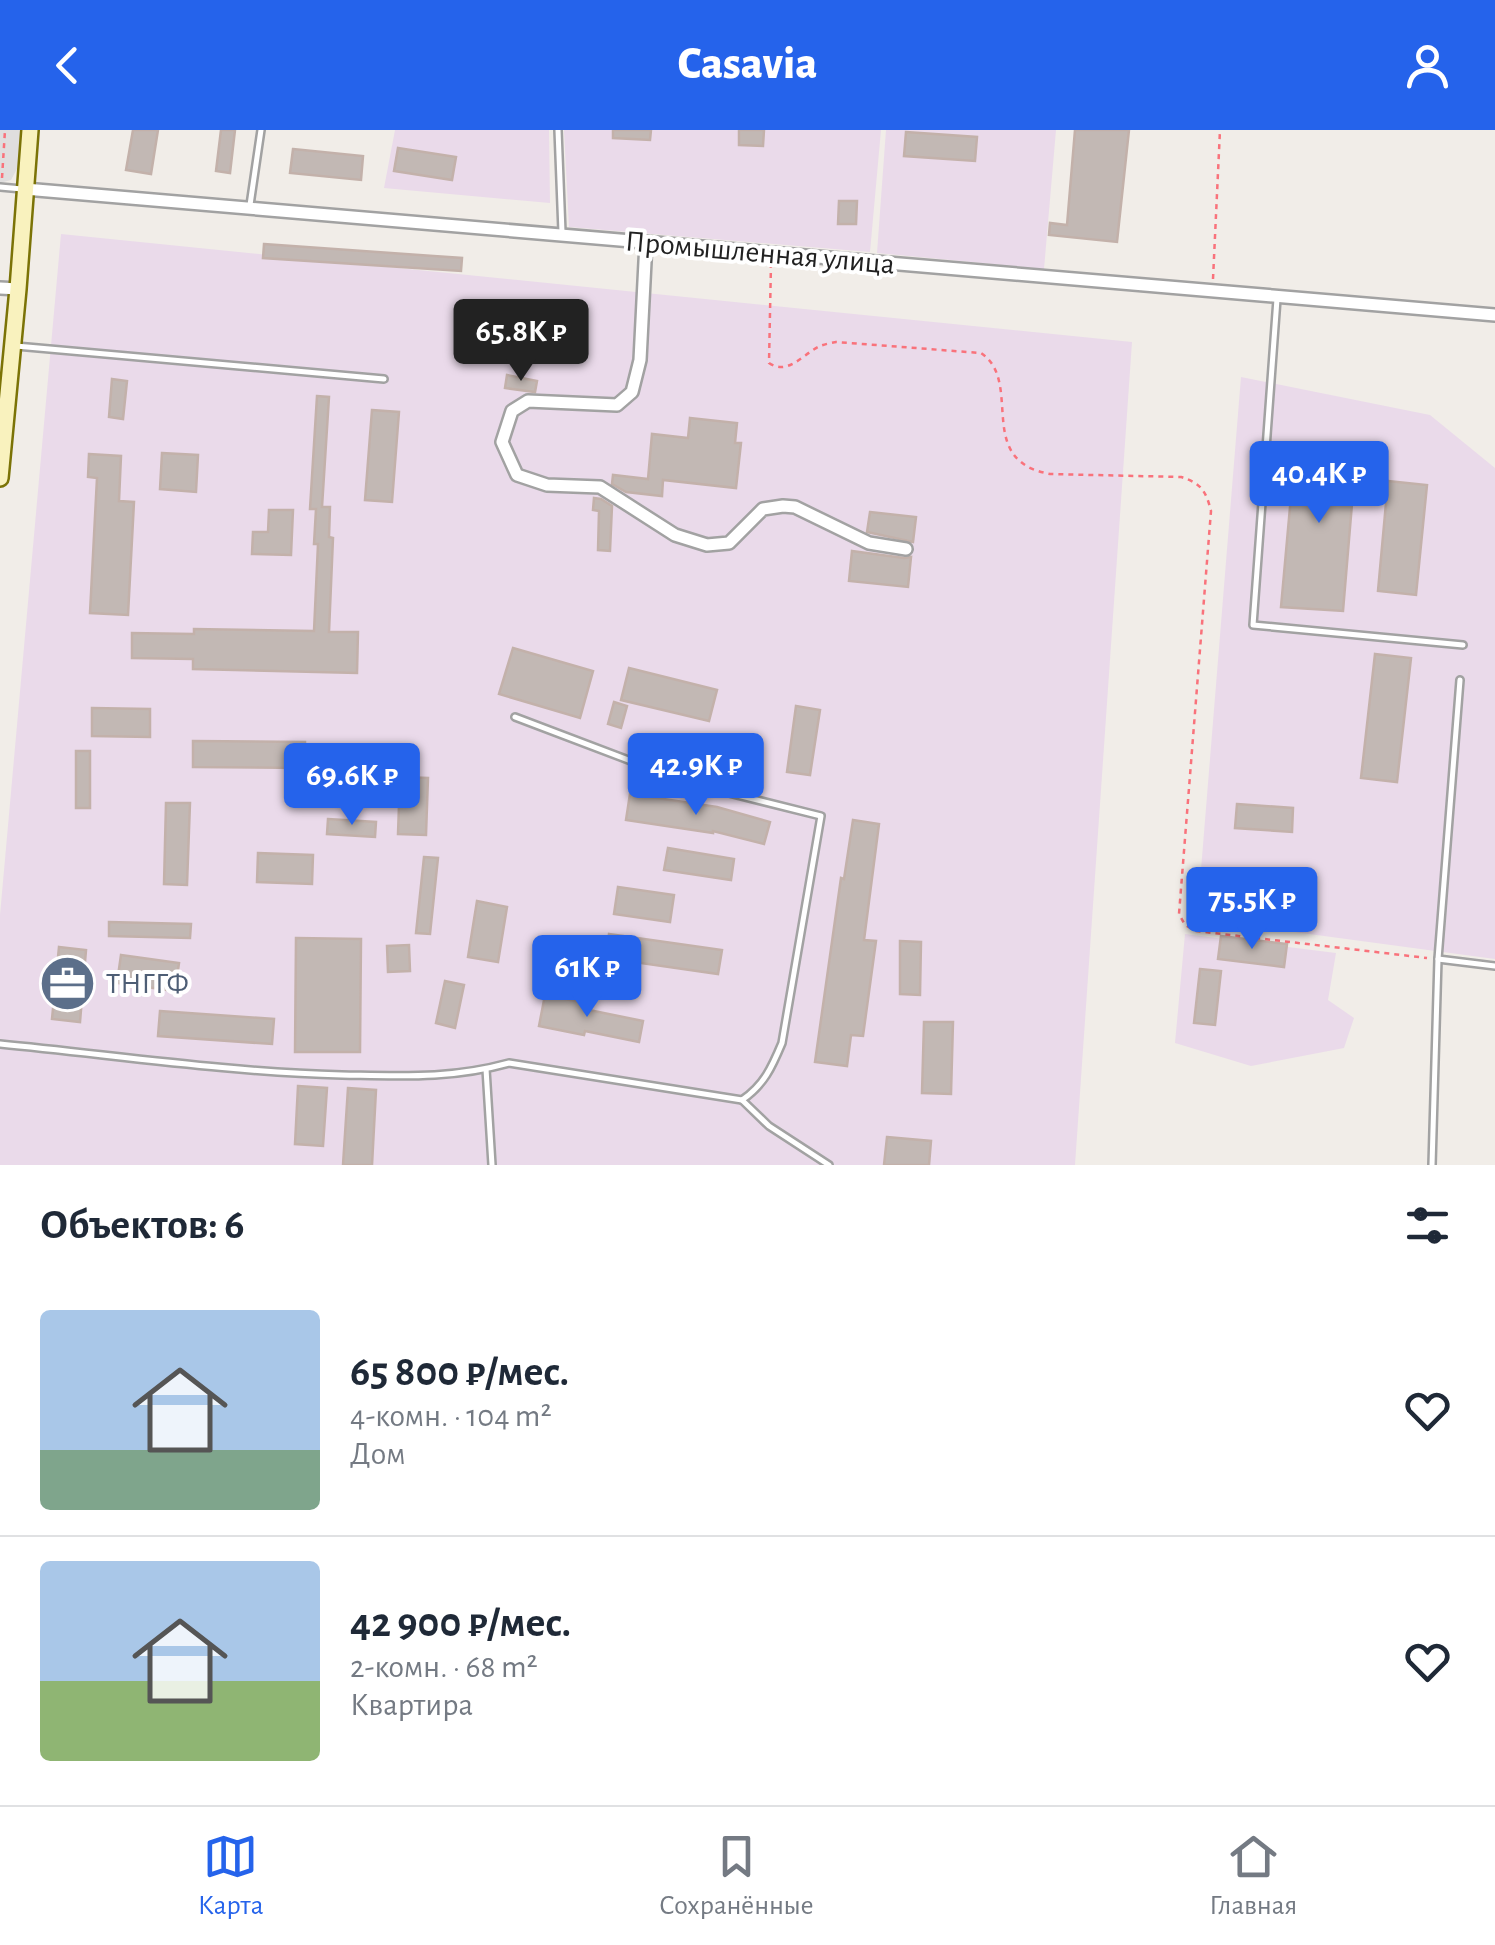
<!DOCTYPE html>
<html lang="ru">
<meta charset="utf-8">
<style>
:root{--surface:#fff;--page:#f2f2f3;--text:#1f2937;--muted:#747a83;--line:#e0e1e3;--accent:#2563eb}
body{margin:0;font-family:"Alegreya Sans",sans-serif;background:var(--page);color:var(--text);height:100vh;display:flex;flex-direction:column;font-size:38px;white-space:nowrap}
*{box-sizing:border-box;margin:0}
p{font-size:32px;color:var(--muted)}
.icon{flex:none;width:55px;height:55px;fill:none;stroke:currentColor;stroke-width:2;stroke-linecap:round;stroke-linejoin:round}
.map{position:relative;height:1035px;overflow:hidden}
.drawer{display:flex;flex-direction:column;background:var(--surface);flex:1}
.drawer>*{flex:none}
.price{position:absolute;translate:-50% -85px;padding:0 22px;border-radius:10px;background:var(--accent);color:#fff;font-size:32px;line-height:65px;filter:drop-shadow(0 2px 5px #0008)}
.price::after{content:'';position:absolute;left:50%;top:60px;width:30px;height:22px;margin-left:-15px;background:inherit;clip-path:polygon(0 0,100% 0,50% 100%)}
.price.current{background:#222;color:#fff}
ul{padding:0;list-style:none}
li{display:flex;align-items:center;gap:30px;height:250px;padding:0 40px}
li+li{border-top:2px solid var(--line)}
li span{display:grid;place-items:center;flex:none;width:280px;height:200px;border-radius:10px;color:#555}
li>.icon{margin-inline-start:auto}
span .icon{width:120px;height:120px;fill:#fffc;stroke-width:1}
li b{font-size:42px}
h2{display:flex;justify-content:space-between;align-items:center;height:120px;padding:0 40px;font-size:42px}
header{display:flex;justify-content:space-between;align-items:center;height:130px;padding:0 40px;background:var(--accent);color:#fff;font-size:45px;font-weight:800}
.menu{display:flex;justify-content:space-around;align-items:center;height:140px;border-top:2px solid var(--line);background:var(--surface);font-size:28px;color:var(--muted)}
.menu a{display:grid;justify-items:center;gap:5px}
.menu .current{color:var(--accent)}
.map>svg:first-child{display:block}
</style>
<header><svg class="icon" aria-label="back" viewBox="0 0 24 24"><path d="M15 5l-7 7 7 7"/></svg>Casavia<svg class="icon" aria-label="person" viewBox="0 0 24 24"><circle cx="12" cy="8" r="4"/><path d="M4 21q1-7 8-7t8 7"/></svg></header>
<div class="map">
<svg width="1495" height="1035" viewBox="0 0 1495 1035">
<rect width="100%" height="100%" fill="#f1ede8"/>
<path fill="#dfdede" d="M0,0H21L18,37L11,50L0,53Z"/>
<g fill="#eadaea">
<path d="M395,0H549L550,73L384,58Z"/>
<path d="M564,0H881L870,122L569,97Z"/>
<path d="M886,0H1056L1044,139L877,123Z"/>
<path d="M61,104L1132,212L1075,1035H0V785Z"/>
<path d="M1241,247L1430,285L1495,338V829L1197,789Z"/>
<path d="M1185,804L1336,823L1328,870L1354,888L1344,918L1251,936L1175,913Z"/>
</g>
<g fill="#c2b8b4" stroke="#c3b1aa" stroke-width="2.5">
<path d="M133,0H158L151,44L126,40Z"/>
<path d="M221,0H235L230,43L216,41Z"/>
<path d="M613,0H651L650,10L613,8Z"/>
<path d="M739,0H764L763,16L739,15Z"/>
<path d="M1075,0H1129L1117,112L1049,105L1050,93L1067,95Z"/>
<path d="M906,2L977,7L975,31L904,26Z"/>
<path d="M398,18L456,27L452,50L394,41Z"/>
<path d="M293,19L363,26L361,50L290,43Z"/>
<path d="M839,71H857L856,94H838Z"/>
<path d="M264,114L462,128L461,141L263,128Z"/>
<path d="M507,245L537,251L535,262L505,258Z"/>
<path d="M112,249L127,251L123,289L109,287Z"/>
<path d="M317,266L329,267L322,377H330L329,407L333,408L329,502H358L357,543L193,539V529L132,528V503L194,504V499L314,501L318,414H314L316,379H310Z"/>
<path d="M372,280L399,282L392,372L365,370Z"/>
<path d="M690,288L737,293L735,313H741L736,358L663,350L662,366L626,362L612,354L613,345L648,349L652,304L688,308Z"/>
<path d="M1283,316L1366,324L1364,351L1354,350L1343,481L1281,477L1293,344L1281,343Z"/>
<path d="M162,323L198,325L196,362L160,359Z"/>
<path d="M89,324L121,326L119,371L134,372L128,485L90,483L97,348L88,347Z"/>
<path d="M1388,351L1427,355L1416,465L1378,461Z"/>
<path d="M594,368L601,369L612,376L610,421L598,420L599,381L593,380Z"/>
<path d="M269,380H293L291,425L252,424L253,402H268Z"/>
<path d="M870,382L916,387L913,412L867,402Z"/>
<path d="M852,421L904,428L911,427L908,457L849,451Z"/>
<path d="M513,518L593,541L580,588L499,564Z"/>
<path d="M1375,524L1411,528L1397,652L1361,648Z"/>
<path d="M629,538L717,560L709,591L621,570Z"/>
<path d="M614,572L627,576L621,598L608,594Z"/>
<path d="M796,576L820,580L810,645L787,642Z"/>
<path d="M92,578L150,579V607L92,606Z"/>
<path d="M193,611L305,612V638L193,637Z"/>
<rect x="76" y="621" width="14" height="57"/>
<path d="M350,633L366,665L346,675L330,643Z"/>
<path d="M400,647L428,648L426,705L398,704Z"/>
<path d="M630,664L717,677L770,692L764,714L713,701V703L626,690Z"/>
<path d="M166,673H190L187,755L164,754Z"/>
<path d="M1237,674L1293,678L1292,702L1235,698Z"/>
<path d="M328,689L376,692L375,707L327,704Z"/>
<path d="M853,690L879,694L864,810L876,811L863,906L851,905L847,936L815,932L841,748L844,749Z"/>
<path d="M668,718L734,729L731,750L664,740Z"/>
<path d="M258,723L313,725L312,754L257,752Z"/>
<path d="M424,727L438,728L430,804L416,803Z"/>
<path d="M618,757L674,765L670,792L614,784Z"/>
<path d="M477,771L507,777L498,832L468,827Z"/>
<path d="M109,792L191,794L190,808L109,806Z"/>
<path d="M609,804L722,820L718,844L606,828Z"/>
<path d="M1221,806L1287,814L1284,837L1218,829Z"/>
<path d="M296,808L361,809L360,922H295Z"/>
<path d="M900,811L921,812L920,865L900,864Z"/>
<path d="M409,815L410,841L388,842L387,816Z"/>
<path d="M59,817L86,820L80,892L52,889Z"/>
<path d="M121,825L179,833L175,861L117,853Z"/>
<path d="M1200,839L1221,841L1215,895L1194,893Z"/>
<path d="M445,851L464,855L455,898L436,893Z"/>
<path d="M545,865L590,874L589,880L643,891L639,912L585,901L584,905L539,896Z"/>
<path d="M160,881L274,889L272,914L158,906Z"/>
<path d="M924,892H953L951,964L922,963Z"/>
<path d="M298,956L327,958L323,1016L295,1014Z"/>
<path d="M348,958L376,960L372,1035H343Z"/>
<path d="M887,1007L931,1011L929,1035H884Z"/>
</g>
<g fill="none" stroke-linecap="round" stroke-linejoin="round">
<defs>
<g id="service">
<path d="M558,0L562,102"/>
<path d="M0,57L22,59"/>
<path d="M250,75L261,0"/>
<path d="M1277,169L1253,495L1463,515"/>
<path d="M16,216L384,249"/>
<path d="M1438,829L1495,836"/>
<path d="M0,914C114,925 228,942 342,945C402,946 451,949 509,933L742,970C764,955 772,937 782,913L821,686L689,653L515,587"/>
<path d="M486,939L492,1035"/>
<path d="M742,970L769,996L829,1035"/>
<path d="M1432,1035L1438,829L1460,550"/>
</g>
<g id="minor">
<path d="M25,59L1495,185"/>
<path d="M646,112L640,230L632,262L617,275L528,271L512,281L502,312L517,345L547,355L600,357L675,405L707,415L729,413L763,379L783,376L795,377L869,413L906,419"/>
<path d="M0,158L18,159"/>
</g>
<path id="secondary" d="M0,348L18,159L30,0"/>
</defs>
<use href="#service" stroke="#a2a2a2" stroke-width="10"/>
<use href="#minor" stroke="#a2a2a2" stroke-width="16"/>
<use href="#secondary" stroke="#7b7306" stroke-width="20"/>
<g stroke="#f9727b" stroke-width="2.5" stroke-dasharray="5 5" stroke-linecap="butt">
<path d="M2,48L5,0"/>
<path d="M771,133L769,233C788,246 803,224 820,216C825,214 831,213 836,212L981,223C1017,247 988,306 1021,332C1029,339 1040,342 1050,344L1181,347C1201,353 1206,361 1211,381L1179,784L1185,795L1196,801L1427,828"/>
<path d="M1213,149L1220,0"/>
</g>
<use href="#service" stroke="#fff" stroke-width="5"/>
<use href="#minor" stroke="#fff" stroke-width="11"/>
<use href="#secondary" stroke="#f9f2be" stroke-width="15"/>
</g>
<defs>
<symbol id="office-disc" viewBox="-11 -11 22 22"><circle r="9.5" fill="#5c6f8a" stroke="#fff"/><path d="M-6-3h4V-5.5h4V-3h4V5H-6ZM-1-4.5V-3h2v-1.5ZM-6 0V1H6V0Z" fill="#fff"/></symbol>
</defs>
<g fill-rule="evenodd">
<use href="#office-disc" x="36" y="822" width="63" height="63"/>
</g>
<g text-anchor="middle" stroke-width="8" stroke-linejoin="round" paint-order="stroke">
<g font-size="30" fill="#212121" stroke="#fff">
<text transform="translate(760 122) rotate(5)" y="10">Промышленная улица</text>
</g>
<g font-size="30" fill="#4e5e75" stroke="#fff" text-anchor="start">
<text x="106" y="863">ТНГГФ</text>
</g>
</g>
</svg>
<b class="price current" style="left:521px;top:254px">65.8K ₽</b>
<b class="price" style="left:1319px;top:396px">40.4K ₽</b>
<b class="price" style="left:696px;top:688px">42.9K ₽</b>
<b class="price" style="left:352px;top:698px">69.6K ₽</b>
<b class="price" style="left:1252px;top:822px">75.5K ₽</b>
<b class="price" style="left:587px;top:890px">61K ₽</b>
</div>
<section class="drawer">
<h2>Объектов: 6<svg class="icon" aria-label="filters" viewBox="0 0 24 24"><path d="M4 7h16M4 17h16"/><circle cx="9" cy="7" r="2"/><circle cx="15" cy="17" r="2"/></svg></h2>
<ul>
<li><span style="background:linear-gradient(#a9c7e8 70%,#7fa58c 0)"><svg class="icon" aria-label="home" viewBox="0 0 24 24"><path d="M3 11l9-7 9 7M6 9v11h12V9"/></svg></span><div><b>65 800 ₽/мес.</b><p>4-комн. · 104 m²</p><p>Дом</p></div><svg class="icon" aria-label="heart" viewBox="0 0 24 24"><path d="M12 20l-8-8c-3-5 5-10 8-4 3-6 11-1 8 4z"/></svg></li>
<li><span style="background:linear-gradient(#a9c7e8 60%,#8fb573 0)"><svg class="icon" aria-label="home" viewBox="0 0 24 24"><path d="M3 11l9-7 9 7M6 9v11h12V9"/></svg></span><div><b>42 900 ₽/мес.</b><p>2-комн. · 68 m²</p><p>Квартира</p></div><svg class="icon" aria-label="heart" viewBox="0 0 24 24"><path d="M12 20l-8-8c-3-5 5-10 8-4 3-6 11-1 8 4z"/></svg></li>
</ul>
</section>
<nav class="menu">
<a class="current"><svg class="icon" aria-label="map" viewBox="0 0 24 24"><path d="M3 6l6-2 6 2 6-2v14l-6 2-6-2-6 2zM9 4v14M15 6v14"/></svg>Карта</a>
<a><svg class="icon" aria-label="saved" viewBox="0 0 24 24"><path d="M7 4h10v16l-5-4-5 4z"/></svg>Сохранённые</a>
<a><svg class="icon" aria-label="home" viewBox="0 0 24 24"><path d="M3 11l9-7 9 7M6 9v11h12V9"/></svg>Главная</a>
</nav>
